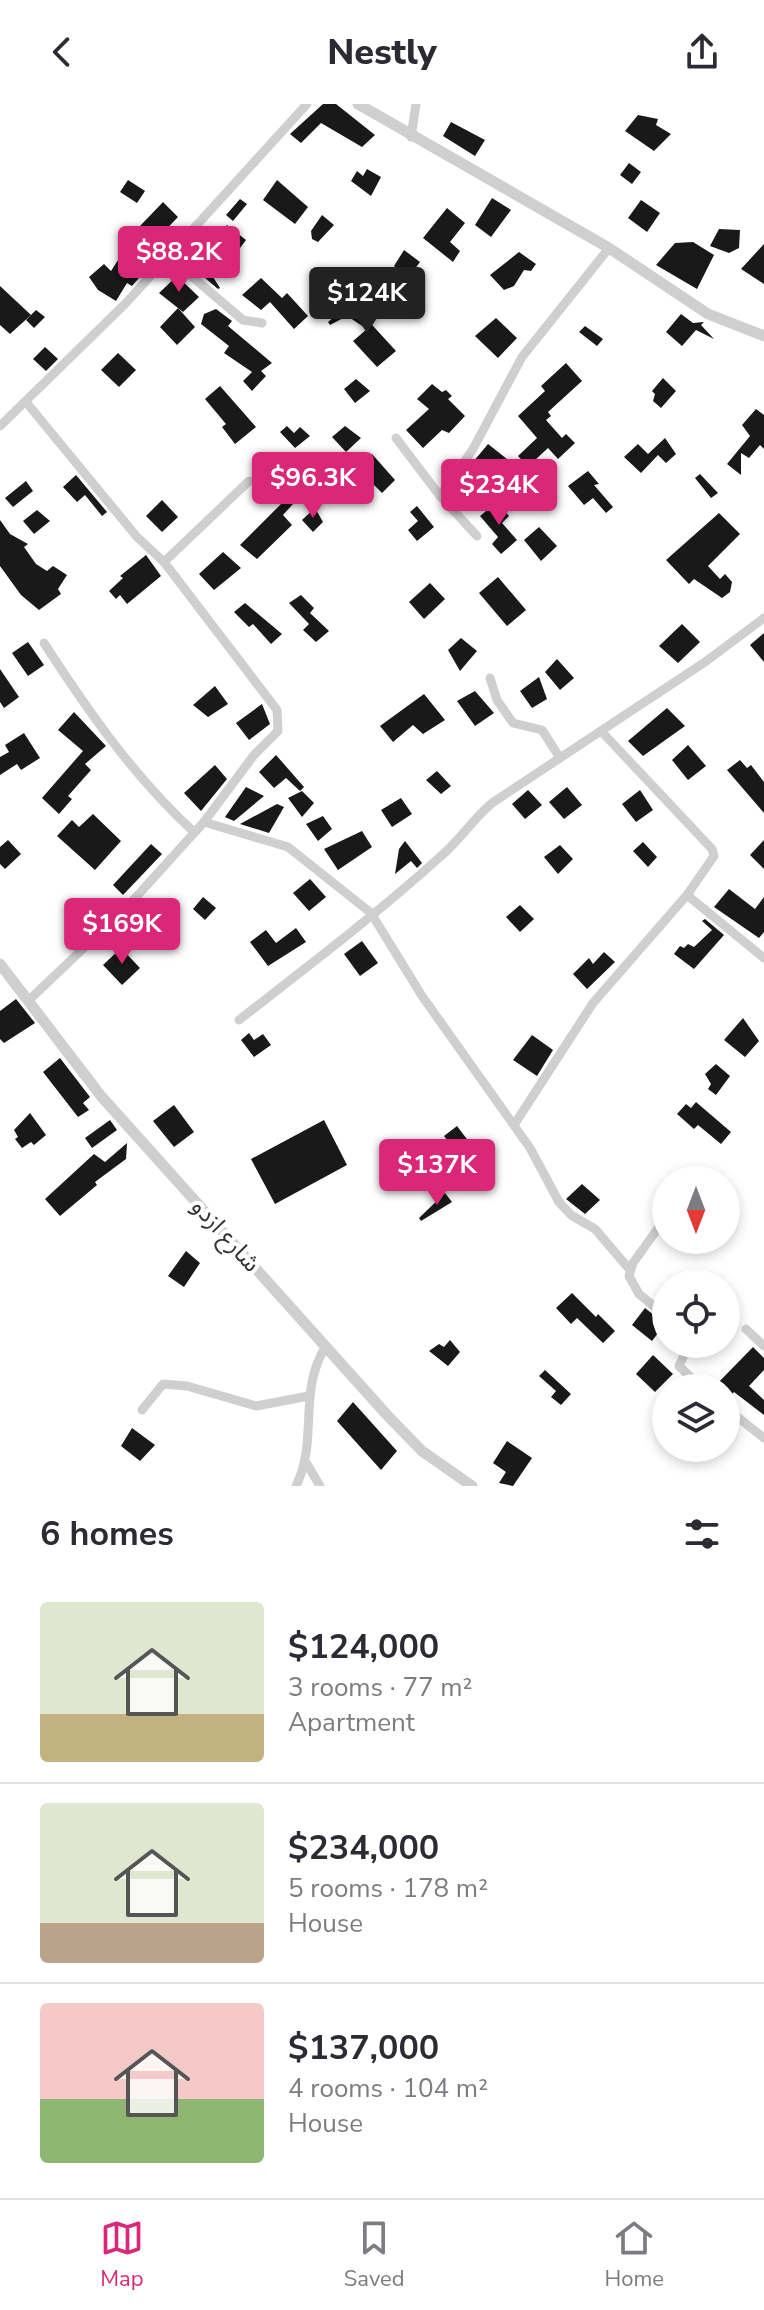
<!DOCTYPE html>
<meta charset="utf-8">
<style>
:root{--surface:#fff;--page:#f7f7f7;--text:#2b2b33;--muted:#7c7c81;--line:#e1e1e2;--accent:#db2777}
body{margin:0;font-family:"Nunito Sans","Noto Sans Arabic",sans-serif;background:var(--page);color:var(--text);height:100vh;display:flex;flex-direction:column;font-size:30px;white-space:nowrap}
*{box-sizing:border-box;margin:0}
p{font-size:26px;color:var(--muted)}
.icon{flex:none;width:44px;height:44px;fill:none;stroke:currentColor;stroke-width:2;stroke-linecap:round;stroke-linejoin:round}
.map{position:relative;height:1382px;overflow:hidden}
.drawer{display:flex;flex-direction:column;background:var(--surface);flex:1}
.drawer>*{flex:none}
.needle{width:52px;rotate:180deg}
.buttons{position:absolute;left:652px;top:1062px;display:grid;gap:16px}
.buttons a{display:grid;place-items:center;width:88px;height:88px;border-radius:50%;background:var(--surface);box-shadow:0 4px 12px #0003;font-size:40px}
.price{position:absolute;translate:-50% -68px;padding:0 18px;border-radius:8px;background:var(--accent);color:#fff;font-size:26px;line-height:52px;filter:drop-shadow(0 2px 4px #0008)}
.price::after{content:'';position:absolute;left:50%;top:48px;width:24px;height:18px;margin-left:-12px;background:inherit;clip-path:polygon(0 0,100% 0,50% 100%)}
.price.selected{background:#222;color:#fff}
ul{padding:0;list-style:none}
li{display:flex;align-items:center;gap:24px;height:200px;padding:0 40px}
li+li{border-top:2px solid var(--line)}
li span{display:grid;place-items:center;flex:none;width:224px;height:160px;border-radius:8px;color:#555}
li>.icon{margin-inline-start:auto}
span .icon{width:96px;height:96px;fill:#fffc;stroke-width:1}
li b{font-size:34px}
h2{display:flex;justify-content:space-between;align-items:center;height:96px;padding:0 40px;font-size:34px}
header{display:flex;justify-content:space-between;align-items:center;height:104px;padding:0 40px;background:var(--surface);font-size:36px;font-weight:800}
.tab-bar{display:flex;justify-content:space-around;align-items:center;height:112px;border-top:2px solid var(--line);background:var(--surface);font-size:22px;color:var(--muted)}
.tab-bar a{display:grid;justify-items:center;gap:4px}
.tab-bar .selected{color:var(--accent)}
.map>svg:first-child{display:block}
</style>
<header><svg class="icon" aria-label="back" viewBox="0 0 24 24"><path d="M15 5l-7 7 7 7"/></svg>Nestly<svg class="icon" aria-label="share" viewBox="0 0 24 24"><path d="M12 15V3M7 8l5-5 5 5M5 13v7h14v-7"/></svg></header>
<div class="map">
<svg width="764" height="1382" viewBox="0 0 764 1382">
<rect width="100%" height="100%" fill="#fff"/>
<g fill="#191919">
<path d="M323,0H336L375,31L362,43L321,19L301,39L290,30Z"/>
<path d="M638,11L658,15L656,21L671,30L654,47L625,27Z"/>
<path d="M451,18L485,36L475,52L443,32Z"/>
<path d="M629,59L641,68L632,80L620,71Z"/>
<path d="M367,65L381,73L371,92L351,77L357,67L363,72Z"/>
<path d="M128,76L145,87L137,99L120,88Z"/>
<path d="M277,76L308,103L295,120L263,96Z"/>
<path d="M492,94L511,106L491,133L475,121Z"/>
<path d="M240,95L247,100L233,117L226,111Z"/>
<path d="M641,96L660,109L647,128L628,114Z"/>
<path d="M163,98L178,113L151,141L158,146L145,167L132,182L127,179L116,197L98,186L89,173L104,160L111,167L140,122Z"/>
<path d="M447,104L465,119L450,138L460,147L453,158L423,134Z"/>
<path d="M322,111L334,121L318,138L312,135L311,127Z"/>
<path d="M227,121L246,136L231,156L211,143Z"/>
<path d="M719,125L740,126L739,144L729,149L710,142Z"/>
<path d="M693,138L714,151L697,185L656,161L675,139Z"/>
<path d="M764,140V180L741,165Z"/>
<path d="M404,146L420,158L408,174L394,162Z"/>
<path d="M519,148L536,160L531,167L524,166L514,182L504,186L490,171Z"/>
<path d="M199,151L220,184L218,185L191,162Z"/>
<path d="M177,172L199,193L183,208L159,189Z"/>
<path d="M261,174L282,194L287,189L308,212L294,225L270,198L261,206L242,191Z"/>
<path d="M327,176L342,187L334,199L317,190Z"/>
<path d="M0,182L31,211L10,230L0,221Z"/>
<path d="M353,197L366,206L363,211L396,247L377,263L353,237L367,225L347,212L330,221L328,218Z"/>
<path d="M178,204L195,223L177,241L160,223Z"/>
<path d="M216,205L232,217L228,222L272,259L261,267L266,272L252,287L243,277L252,268L224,249L229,242L201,220L204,210Z"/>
<path d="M36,206L45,213L34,224L26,216Z"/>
<path d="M681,210L693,219L704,218L701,221L714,235L696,226L682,242L666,228Z"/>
<path d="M496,214L517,234L498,254L475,232Z"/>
<path d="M585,222L603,235L597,242L579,228Z"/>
<path d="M45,243L58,255L46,267L33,255Z"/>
<path d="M118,249L136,266L119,283L101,266Z"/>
<path d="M566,259L582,277L548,308L551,312L546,316L562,334L566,330L575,339L558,355L548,344L534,357L538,361L532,367L518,352L537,334L518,312L545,287L541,282Z"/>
<path d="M663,274L676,287L661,304L653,297L655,290L652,287Z"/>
<path d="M356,275L370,287L355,299L344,285Z"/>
<path d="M432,280L442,288L446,286L452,292L448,295L465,312L449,329L442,326L423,344L406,326L429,305L417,295Z"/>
<path d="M220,282L256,323L235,340L222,323L226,320L205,295Z"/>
<path d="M756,305L764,311V345L760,341L749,354L741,349V371L727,360L750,332L742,321Z"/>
<path d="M287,322L294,329L300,323L310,332L295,344L280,328Z"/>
<path d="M345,322L361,334L346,348L332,333Z"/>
<path d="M665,334L676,350L666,359L658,351L641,369L624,353L638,340L648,350Z"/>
<path d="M488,340L507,355L497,367L490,362L485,367L473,358Z"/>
<path d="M372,350L395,376L382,389L365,372L359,378L347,366L359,354L362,358Z"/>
<path d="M588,367L599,380L594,381L613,403L606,409L593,394L584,401L568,382Z"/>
<path d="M700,370L718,389L711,394L695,374Z"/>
<path d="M76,371L107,408L102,412L85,391L77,398L63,383Z"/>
<path d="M26,377L33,387L13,403L5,394Z"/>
<path d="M295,380L303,389L283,411L292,421L257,455L240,441L286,395L280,389Z"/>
<path d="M162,396L178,413L162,428L146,412Z"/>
<path d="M497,398L509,412L502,419L517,436L501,450L492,440L498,433L480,412Z"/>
<path d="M417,402L434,423L417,437L408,426L418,417L410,408Z"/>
<path d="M315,404L323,418L313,428L302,416Z"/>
<path d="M37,406L50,417L34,430L23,417Z"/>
<path d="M719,409L740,430L708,462L720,475L725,470L732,478L730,488L722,494L694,475L689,480L666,456Z"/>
<path d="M0,416L10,430L28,440L24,443L36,460L47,467L53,462L67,471L58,485L61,490L39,506L21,491L0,462Z"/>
<path d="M539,423L557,442L541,457L524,436Z"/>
<path d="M223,448L241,464L214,486L199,470Z"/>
<path d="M146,451L161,472L127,500L120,491L116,495L109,487L123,474L120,472Z"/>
<path d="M498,473L526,506L507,522L479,489Z"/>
<path d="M430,479L445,495L424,515L409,498Z"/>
<path d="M301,491L314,504L310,509L329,527L316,538L303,526L309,520L289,499Z"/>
<path d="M245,499L282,530L271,540L253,520L249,523L234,508Z"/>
<path d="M682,520L700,538L678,559L659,542Z"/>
<path d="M764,529V558L750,541Z"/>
<path d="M461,534L477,547L460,567L448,546Z"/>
<path d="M28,538L44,561L28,572L12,549Z"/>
<path d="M557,555L574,574L560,586L545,568Z"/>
<path d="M0,565L19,593L4,604L0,598Z"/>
<path d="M539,573L547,595L532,604L520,587Z"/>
<path d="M215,582L228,600L208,613L193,601Z"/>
<path d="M475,587L494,609L475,622L457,597Z"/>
<path d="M424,590L445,616L423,630L413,621L393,638L380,622Z"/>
<path d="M262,600L270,620L249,636L236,619Z"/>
<path d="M667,604L685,622L643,652L628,637Z"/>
<path d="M74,608L106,642L85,660L91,666L68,692L72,695L59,710L42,694L83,647L58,626Z"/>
<path d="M24,629L40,654L21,666L17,660L0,671V653L9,648L5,641Z"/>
<path d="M688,641L706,662L688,676L672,656Z"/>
<path d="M276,651L304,683L300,687L286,674L274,684L259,668Z"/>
<path d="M740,656L747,664L751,661L764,678V709L727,666Z"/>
<path d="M215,661L227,675L201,707L184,689Z"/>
<path d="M437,667L451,682L441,690L426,676Z"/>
<path d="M246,683L264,692L234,717L225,713Z"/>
<path d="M567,683L582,701L564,715L549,698Z"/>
<path d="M528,686L542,701L525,715L512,700Z"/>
<path d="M640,686L653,706L636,718L622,700Z"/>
<path d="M302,687L314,699L302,713L288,694Z"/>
<path d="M401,694L412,710L392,723L381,706Z"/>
<path d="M277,700L284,703L269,729L240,720Z"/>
<path d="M93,710L121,737L95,766L57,732L72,716L79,723Z"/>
<path d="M323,712L332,725L318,737L306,720Z"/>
<path d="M362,727L372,743L338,766L324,745Z"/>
<path d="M8,736L21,750L5,765L0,760V743Z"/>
<path d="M764,736V765L750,751Z"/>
<path d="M405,737L422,759L417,764L411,757L395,770L399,745Z"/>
<path d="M643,738L657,753L648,763L633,747Z"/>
<path d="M151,740L162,750L123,791L113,781Z"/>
<path d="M560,741L573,755L558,770L544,753Z"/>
<path d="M310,775L326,793L309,807L293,789Z"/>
<path d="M729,785L755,805L764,793V828L759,834L714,803Z"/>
<path d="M203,793L216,804L205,816L193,805Z"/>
<path d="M520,801L534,815L520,828L506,813Z"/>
<path d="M705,815L724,831L694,865L674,850L680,842L684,844L688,840L694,843L712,826L702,817Z"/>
<path d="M296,824L306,838L268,862L250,838L266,826L276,839Z"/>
<path d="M362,837L378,859L360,872L344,850Z"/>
<path d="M121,844L140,864L122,881L103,861Z"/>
<path d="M604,848L615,858L587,885L573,870L589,854L593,860Z"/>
<path d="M16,895L35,919L4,939L0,935V907Z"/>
<path d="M743,914L759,937L745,953L724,936Z"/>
<path d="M249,929L254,936L263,930L271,941L254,953L241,936Z"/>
<path d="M532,931L553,946L537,972L513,956Z"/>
<path d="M60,954L90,993L83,999L89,1006L78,1013L43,968Z"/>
<path d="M716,960L730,972L716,991L708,985L711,980L705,970Z"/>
<path d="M696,998L731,1028L721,1040L698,1021L694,1025L677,1010L686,1000L691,1004Z"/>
<path d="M174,1001L194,1028L174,1043L153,1017Z"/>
<path d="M30,1009L46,1031L34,1041L31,1038L22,1044L15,1035L18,1033L14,1026Z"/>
<path d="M110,1016L117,1026L92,1044L85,1034Z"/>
<path d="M324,1016L347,1061L275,1100L251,1055Z"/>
<path d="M457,1022L479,1051L466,1061L444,1032Z"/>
<path d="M127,1039L126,1055L95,1078L97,1081L60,1112L45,1095L94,1050L105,1058Z"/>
<path d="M582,1080L600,1096L585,1110L566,1095Z"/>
<path d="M445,1089L452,1098L421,1117L419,1114Z"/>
<path d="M186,1147L200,1159L184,1183L168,1172Z"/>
<path d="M572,1189L596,1213L598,1210L615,1227L603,1239L577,1214L571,1220L556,1204Z"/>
<path d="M645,1204L665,1220L652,1237L632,1221Z"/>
<path d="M450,1236L460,1248L448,1262L429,1247L439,1240L444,1243Z"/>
<path d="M753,1243L764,1254V1266L749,1282L764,1296V1311L734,1288L726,1297V1284H713Z"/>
<path d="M653,1251L673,1270L655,1288L636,1270Z"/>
<path d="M545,1266L571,1290L561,1301L551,1293L556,1287L539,1272Z"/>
<path d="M353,1298L397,1347L381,1366L337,1317Z"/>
<path d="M132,1324L155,1341L140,1357L121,1342Z"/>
<path d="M507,1337L532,1354L513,1382L499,1379L506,1368L493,1359Z"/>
</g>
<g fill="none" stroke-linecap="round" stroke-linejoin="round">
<g stroke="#cfcfcf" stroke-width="9">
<path d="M411,33L416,0"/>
<path d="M169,153L243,216L262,219"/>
<path d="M26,298L137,433L164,458L277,606L278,627L254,651L204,718"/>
<path d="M0,322L125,200L307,0"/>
<path d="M396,334L440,392L477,432"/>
<path d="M440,392L473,345L522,253L609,144"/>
<path d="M164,458L249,377"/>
<path d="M44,539C88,607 134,673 194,728"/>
<path d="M490,574L497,596L513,619L542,626L560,654"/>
<path d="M687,791L764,854"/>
<path d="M28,897L128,802L204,718L288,743L371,809L422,892L530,1044L559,1098L571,1111L595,1125L630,1166"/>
<path d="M239,916C307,863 377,810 441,752C460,736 473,715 492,699L705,558L764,514"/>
<path d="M514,1021L593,899L687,791L714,752L712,745L601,627"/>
<path d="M696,1076L701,1069"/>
<path d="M666,1113L633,1159L629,1172L639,1190L666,1212"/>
<path d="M746,1225L764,1242"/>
<path d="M689,1240L679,1262L702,1284"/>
<path d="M726,1304L764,1334"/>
<path d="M142,1306L163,1280L187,1282L256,1302L309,1292"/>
<path d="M307,1360L320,1382"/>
<path d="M296,1382C319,1335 297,1288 326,1242"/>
</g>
<g stroke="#cfcfcf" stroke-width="11">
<path d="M358,0L609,144L708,210L764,232"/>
<path d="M0,860L101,992L387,1311L422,1347L472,1382"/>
</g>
</g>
<g text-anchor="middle" stroke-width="8" stroke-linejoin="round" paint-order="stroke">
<g font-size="24" fill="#323232" stroke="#fff">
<text transform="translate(226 1131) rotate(48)" y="8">شارع ازدو</text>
</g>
</g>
</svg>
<div class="buttons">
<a><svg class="needle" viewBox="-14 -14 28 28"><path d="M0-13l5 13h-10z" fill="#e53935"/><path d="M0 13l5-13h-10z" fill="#7c7c81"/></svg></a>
<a><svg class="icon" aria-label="locate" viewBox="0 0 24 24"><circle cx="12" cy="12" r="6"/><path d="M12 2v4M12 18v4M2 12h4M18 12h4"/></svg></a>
<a><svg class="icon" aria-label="layers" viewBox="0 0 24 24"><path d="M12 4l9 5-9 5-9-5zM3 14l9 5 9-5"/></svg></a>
</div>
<b class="price" style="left:179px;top:190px">$88.2K</b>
<b class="price selected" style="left:367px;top:231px">$124K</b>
<b class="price" style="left:313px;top:416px">$96.3K</b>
<b class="price" style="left:499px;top:423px">$234K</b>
<b class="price" style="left:122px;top:862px">$169K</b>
<b class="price" style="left:437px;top:1103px">$137K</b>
</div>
<section class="drawer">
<h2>6 homes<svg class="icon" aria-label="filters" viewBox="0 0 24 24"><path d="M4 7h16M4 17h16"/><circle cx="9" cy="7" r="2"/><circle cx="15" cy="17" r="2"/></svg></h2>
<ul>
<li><span style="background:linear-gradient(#dfe7d0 70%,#c2b280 0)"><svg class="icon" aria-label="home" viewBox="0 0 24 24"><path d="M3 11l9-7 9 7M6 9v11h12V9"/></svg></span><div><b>$124,000</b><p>3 rooms · 77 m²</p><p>Apartment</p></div></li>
<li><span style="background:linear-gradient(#dfe7d0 75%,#b9a48a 0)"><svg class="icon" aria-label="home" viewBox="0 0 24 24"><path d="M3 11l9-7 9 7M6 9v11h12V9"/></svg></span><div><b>$234,000</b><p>5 rooms · 178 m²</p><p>House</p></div></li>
<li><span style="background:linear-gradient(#f6c9c9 60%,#8fb573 0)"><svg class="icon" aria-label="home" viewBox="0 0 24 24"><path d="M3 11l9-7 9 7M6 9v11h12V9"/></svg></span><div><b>$137,000</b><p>4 rooms · 104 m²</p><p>House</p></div></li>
</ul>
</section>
<nav class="tab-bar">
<a class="selected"><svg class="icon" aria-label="map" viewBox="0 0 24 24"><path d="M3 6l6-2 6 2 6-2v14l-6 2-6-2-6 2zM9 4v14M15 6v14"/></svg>Map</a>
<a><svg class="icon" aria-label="saved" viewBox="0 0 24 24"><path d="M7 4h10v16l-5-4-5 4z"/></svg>Saved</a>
<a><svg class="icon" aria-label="home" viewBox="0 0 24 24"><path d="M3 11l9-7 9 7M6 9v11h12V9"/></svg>Home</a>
</nav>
